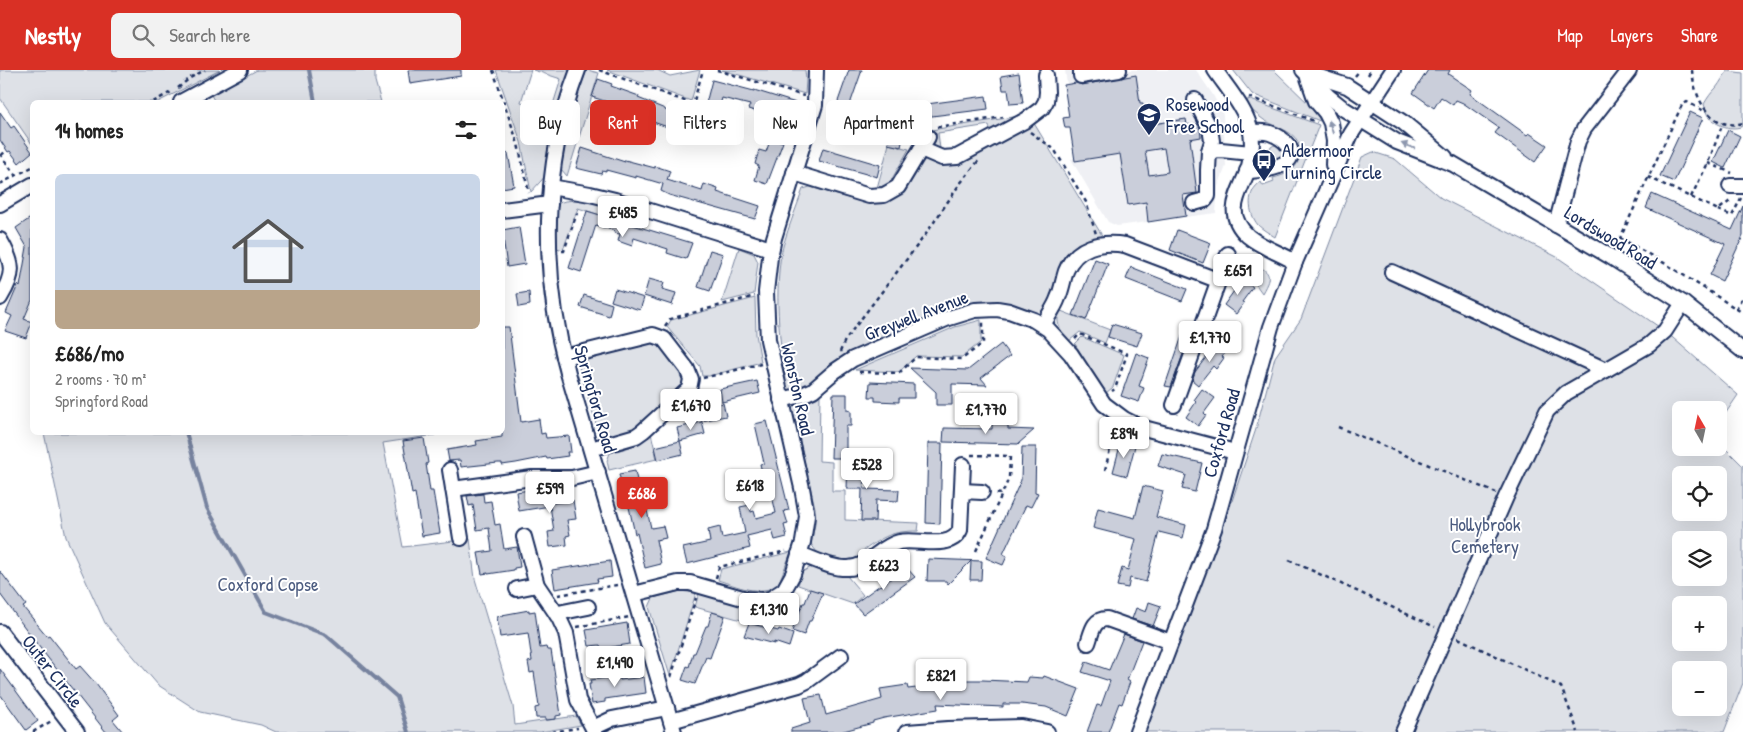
<!DOCTYPE html>
<meta charset="utf-8">
<style>
:root{--surface:#fff;--page:#f2f2f2;--text:#222;--muted:#767676;--accent:#d93025}
body{margin:0;font-family:"Patrick Hand",sans-serif;background:var(--page);color:var(--text);height:100vh;display:flex;flex-direction:column;font-size:19px;white-space:nowrap}
*{box-sizing:border-box;margin:0}
p{font-size:16px;color:var(--muted)}
.icon{flex:none;width:28px;height:28px;fill:none;stroke:currentColor;stroke-width:2;stroke-linecap:round;stroke-linejoin:round}
.map{position:relative;flex:1;overflow:hidden}
.side{position:absolute;left:30px;top:30px;width:475px;height:335px;display:flex;flex-direction:column;background:var(--surface);border-radius:8px;box-shadow:0 5px 20px #0002}
.side>*{flex:none}
.top-card{position:absolute;left:520px;top:30px;width:475px;height:45px;display:flex;gap:10px}
.needle{width:32px;rotate:351deg}
.buttons{position:absolute;left:1672px;top:331px;display:grid;gap:10px}
.buttons a{display:grid;place-items:center;width:55px;height:55px;border-radius:8px;background:var(--surface);box-shadow:0 5px 20px #0002;font-size:25px}
.price{position:absolute;translate:-50% -42px;padding:0 11px;border-radius:5px;background:#fff;color:#222;font-size:16px;line-height:32px;filter:drop-shadow(0 1px 2px #0008)}
.price::after{content:'';position:absolute;left:50%;top:30px;width:15px;height:11px;margin-left:-8px;background:inherit;clip-path:polygon(0 0,100% 0,50% 100%)}
.price.current{background:var(--accent);color:#fff}
ul{padding:0;list-style:none}
li{display:grid;align-content:center;gap:10px;height:265px;padding:0 25px}
li span{display:grid;place-items:center;height:155px;border-radius:8px;color:#555}
li>.icon{margin-inline-start:auto}
span .icon{width:90px;height:90px;fill:#fffc;stroke-width:1}
li b{font-size:21px}
h2{display:flex;justify-content:space-between;align-items:center;height:60px;padding:0 25px;font-size:21px}
.chip{padding:0 18px;border-radius:8px;background:var(--surface);box-shadow:0 5px 20px #0002;font-size:18px;line-height:45px}
.chip.current{background:var(--accent);color:#fff}
header{display:flex;align-items:center;gap:30px;box-sizing:border-box;height:70px;padding:0 25px;background:var(--accent);color:#fff}
header strong{font-size:24px}
nav{display:flex;gap:28px;margin-inline-start:auto;font-size:18px}
.search{width:350px;height:45px;background:var(--page);display:flex;align-items:center;gap:12px;box-sizing:border-box;padding:0 18px;border-radius:8px;color:var(--muted);font-size:19px}
.map>svg:first-child{display:block}
</style>
<header>
<strong>Nestly</strong>
<div class="search"><svg class="icon" aria-label="search" viewBox="0 0 24 24"><circle cx="10" cy="10" r="6"/><path d="M15 15l6 6"/></svg>Search here</div>
<nav><a>Map</a><a>Layers</a><a>Share</a></nav>
</header>
<div class="map">
<svg width="1743" height="662" viewBox="0 0 1743 662">
<rect width="100%" height="100%" fill="#fff"/>
<filter id="ink" filterUnits="userSpaceOnUse"><feTurbulence type="fractalNoise" baseFrequency=".02" numOctaves="2"/><feDisplacementMap in="SourceGraphic" scale="10" xChannelSelector="R" yChannelSelector="G"/><feConvolveMatrix kernelMatrix="1 2 1 2 8 2 1 2 1" color-interpolation-filters="sRGB"/></filter>
<g filter="url(#ink)">
<path fill="#eff0f4" d="M1065,0H1196L1213,25L1223,45L1226,96L1218,117L1216,143L1117,156L1108,152L1071,89L1077,88Z"/>
<g fill="#dee1e7" stroke="#7c88a2" fill-rule="evenodd">
<path d="M0,0H220L158,32H32V74L0,28Z"/>
<path d="M257,0H375V11L381,32H215L211,25Z"/>
<path d="M496,0H531L521,32L533,36L537,44L556,51L548,103L531,122L521,72Z"/>
<path d="M533,0H573L558,44L551,41L561,9Z"/>
<path d="M587,0L599,3L567,106L561,99C566,65 574,32 587,0Z"/>
<path d="M607,0H657L670,6L700,0L691,31Z"/>
<path d="M722,0H805L806,10L805,24Z"/>
<path d="M1233,0H1274L1315,40L1320,51L1252,24Z"/>
<path d="M1728,1L1743,3V56C1733,61 1716,56 1708,46C1706,43 1705,37 1704,34C1708,27 1711,23 1716,18C1721,12 1723,6 1728,1Z"/>
<path d="M1248,29L1319,55L1275,167C1269,163 1263,160 1258,155C1248,143 1246,121 1261,112L1263,116L1274,112L1273,108C1285,105 1296,101 1299,88C1305,63 1281,60 1264,50C1258,46 1252,40 1247,35Z"/>
<path d="M1026,45L991,64L989,55L938,63L940,79L934,80C929,74 929,66 931,60Z"/>
<path d="M1032,50L1103,167C1097,168 1089,169 1084,172C1058,188 1053,222 1044,248L987,234L818,310L793,323L787,320C780,273 774,232 781,185C785,165 796,139 803,119L810,117C841,126 883,144 909,113C917,103 915,96 927,88L944,93Z"/>
<path d="M889,74L909,79L889,114L877,118Z"/>
<circle cx="1276" cy="82" r="7"/>
<path d="M1373,82L1395,89L1441,128L1557,187L1665,261L1738,325L1719,353V340H1681V378H1719V372L1743,396V613L1724,662H1144L1223,458L1256,359L1275,287L1301,249L1362,87ZM1681,405H1719V442H1681ZM1681,470H1719V508H1681ZM1681,535H1719V572H1681ZM1681,600H1719V638H1681Z"/>
<path d="M575,130L589,131L613,138L610,148L578,138L563,180L557,178L556,140L559,133L565,131Z"/>
<path d="M739,178L754,184L758,192L754,224L722,232Z"/>
<path d="M1234,184C1242,184 1245,190 1252,193C1270,202 1273,204 1262,223Z"/>
<path d="M755,228L756,264L761,292L709,306H702L700,296L667,257L671,250Z"/>
<path d="M1061,241L1110,260L1105,273L1080,262L1069,271C1062,262 1053,252 1061,241Z"/>
<path d="M981,250V272L962,287L916,286L899,302L855,300L955,257Z"/>
<path d="M1082,267L1124,285L1113,317L1105,324L1075,274Z"/>
<path d="M647,268L659,271L685,304V315L634,360L601,371L579,297L581,289Z"/>
<path d="M820,323L819,391L832,392V421H845V450L919,453L918,461C892,461 884,466 863,481L861,488C850,491 829,491 818,483C816,481 813,477 811,474L815,454V438L792,337L794,333Z"/>
<path d="M44,363H435V365L383,373L403,477L470,469L475,509L513,636L515,655L576,646L581,655L540,662H276L261,655L200,642L158,615L105,553L66,467Z"/>
<path d="M651,363L657,389L609,400L607,391L610,383L630,377Z"/>
<path d="M791,482L778,515C759,527 737,516 718,510L721,499Z"/>
<path d="M813,496L847,506L863,525L853,534L798,515L802,502Z"/>
<path d="M680,521L696,523L670,606L649,537L653,528Z"/>
<path d="M699,523L744,536L758,538V542L763,544L759,555L695,537Z"/>
</g>
<g fill="none" stroke-linecap="round" stroke-linejoin="round">
<g stroke="#77839f" stroke-width="4">
<path d="M309,0L315,32"/>
<path d="M186,362L207,438L266,542L326,565L397,627L408,662"/>
</g>
</g>
<g fill="#caceda" stroke="#1b2f5e" fill-rule="evenodd">
<path d="M408,0H461V6L410,14Z"/>
<path d="M849,0H862L841,60L829,57Z"/>
<path d="M1428,0H1450L1448,4L1472,20L1470,24L1527,65L1529,63L1547,75L1535,92L1495,63L1499,58L1463,33L1456,30L1453,35L1441,27L1434,38L1413,23Z"/>
<path d="M1019,3L1023,33L1010,34L1008,20H1003L1001,6Z"/>
<path d="M1136,5L1140,33H1143L1146,55L1186,49L1187,55L1198,54L1200,58L1201,67L1190,69L1197,123L1183,125L1186,146L1148,152L1146,132L1128,135L1120,84L1075,91L1070,58H1065L1063,48L1069,47L1064,15L1076,13L1082,15ZM1164,78L1168,102L1149,105L1145,81Z"/>
<path d="M598,9L612,14L611,16L639,26L638,28L665,39V40L692,51L688,64L618,40L620,36L592,27Z"/>
<path d="M712,10L754,21V20L796,33L795,35L800,36L795,49L790,48V49L759,39L758,42L748,39L750,35L722,28L714,56L701,53Z"/>
<path d="M986,26L988,39L924,47V50L915,52L912,36Z"/>
<path d="M0,42L11,58L14,56L32,82L19,93L10,81L8,82L0,70Z"/>
<path d="M1690,42L1703,48L1674,112L1660,106Z"/>
<path d="M898,45L911,48L907,63L904,62L901,77L888,74L891,59L894,60Z"/>
<path d="M1728,60L1740,66L1725,98L1713,92Z"/>
<path d="M771,68L783,72L767,114L755,110L759,96L755,94L759,80L766,82Z"/>
<path d="M582,78L625,92V90L655,98V96L670,101L667,110L702,121L704,114L718,119L717,122L760,136L755,149L669,125L661,121L663,114L636,106V108L606,100V102L602,101L601,104L576,98Z"/>
<path d="M823,78L880,95L877,107L819,91Z"/>
<path d="M508,83L514,116L502,118V84Z"/>
<path d="M1652,124L1732,160L1743,136V166L1722,211L1710,205L1725,174L1646,138Z"/>
<path d="M587,141L692,173L686,189L667,183L668,179L634,168L632,176L618,171L620,164L614,163L615,161L596,155L581,202L569,198Z"/>
<path d="M32,147V230L24,249L32,252L26,268L5,261L12,246L6,243L18,215L20,217L27,177L16,158Z"/>
<path d="M519,157L525,194L507,197L502,160Z"/>
<path d="M1177,160L1211,173L1203,193L1170,180Z"/>
<path d="M710,180L723,184L710,221L698,217Z"/>
<path d="M1095,189L1108,194L1086,250L1073,245Z"/>
<path d="M1131,197L1187,219L1182,231L1126,209Z"/>
<path d="M1240,208L1253,217L1242,232L1244,233L1236,244L1224,235L1234,221L1232,219Z"/>
<path d="M649,209L664,213L662,219L676,223L672,235L644,226Z"/>
<path d="M615,219L644,228L640,240L611,231Z"/>
<path d="M529,222L530,235L519,237L517,224Z"/>
<path d="M584,225L612,234L609,246L580,237Z"/>
<path d="M1112,254L1142,263L1137,276L1108,267Z"/>
<path d="M502,257H509L521,352L539,349L541,364L545,363L546,368L569,366L571,382H567L568,386L547,389L546,387L516,393L502,395V393H498L461,397L460,390L449,391L447,380L477,375L476,371L502,367Z"/>
<path d="M1183,263L1190,265L1171,317L1165,316Z"/>
<path d="M1001,274L1010,286L981,308L987,315L952,314V335H936V322L910,298L968,300Z"/>
<path d="M1216,274L1229,278L1222,287L1224,288L1216,299L1213,296L1198,315L1192,310L1195,302Z"/>
<path d="M1136,283L1149,288L1139,316L1144,318L1139,332L1121,326Z"/>
<path d="M757,311L760,323L722,332L720,319Z"/>
<path d="M870,312L914,314V328H899V332L875,331V327H869Z"/>
<path d="M1202,319L1215,328L1204,343L1206,345L1198,356L1186,347L1196,332L1194,330Z"/>
<path d="M833,324H847V340L851,341V356H846V388H831Z"/>
<path d="M723,333L726,346L701,351L698,339Z"/>
<path d="M767,351L789,440L784,441L788,454L784,455L787,467L775,470L772,460L747,466L750,478L687,494L683,478L710,472L708,460L720,457L722,468L745,463L740,437L750,435L751,442L754,441L756,448L776,443L770,417L766,418L760,394L764,393L755,354Z"/>
<path d="M702,352L705,364L680,371L677,358Z"/>
<path d="M992,353L1008,354V359L1034,360L1018,374L943,372L944,358L992,359Z"/>
<path d="M424,368L428,393L426,394L428,407L430,421H433L440,463L422,466L415,423L412,424L403,371Z"/>
<path d="M680,371L683,384L658,390L655,377Z"/>
<path d="M1121,372L1135,376L1127,406L1113,402Z"/>
<path d="M928,373H942L940,454L926,453Z"/>
<path d="M1022,377H1036L1035,422L1038,423L1031,437L1026,435L1003,484L1007,486L1003,495L986,488L1021,410Z"/>
<path d="M1162,384L1202,393L1195,422L1182,419L1186,405L1158,396Z"/>
<path d="M848,387H862L864,419L899,420L898,431L876,430L875,451H861L862,419H847Z"/>
<path d="M635,401L640,424L653,421L656,434L646,436L651,458L663,456L666,468L656,470L661,494L645,498L637,463L635,464L627,428L625,429L619,404Z"/>
<path d="M1143,416L1163,421L1156,447L1186,455L1183,468L1159,462L1146,512L1130,508L1128,518L1117,516L1122,498L1128,500L1136,469L1093,458L1098,438L1135,448Z"/>
<path d="M536,419L537,425L551,423L553,433L573,430L576,449L567,450L570,465L566,466L567,475L550,477L548,462L554,461L550,436L519,441L516,422Z"/>
<path d="M483,424L484,432L491,431L495,455L500,454L504,479L517,477L520,497L514,498V500L488,504V503L482,504L478,483L492,481L489,458L477,460L473,435L469,436L467,426Z"/>
<path d="M928,489L982,491L981,510H970L971,491L948,514L946,511H927Z"/>
<path d="M610,491L612,507L597,509L598,512L555,519L552,500Z"/>
<path d="M906,497L915,507L863,544L854,534L880,515L881,516Z"/>
<path d="M0,501L26,535L23,537L47,566L49,565L76,599L80,596L96,614L119,645L113,650L123,662H106L37,574L0,524Z"/>
<path d="M810,519L823,523L811,551H809L804,565L792,561L803,533H805Z"/>
<path d="M1149,532L1161,536L1153,556L1132,549L1136,538L1146,542Z"/>
<path d="M529,540V542L535,541L540,578L546,577L547,580H551L561,645L556,646V649L546,650V648H536L535,638L539,637L534,602L530,603L528,592L532,591L528,563L500,567L497,547L502,546V545Z"/>
<path d="M712,542L725,546L710,588L706,587L695,614L682,610L687,596L689,597L693,583H695L706,556H708Z"/>
<path d="M627,553L630,574L601,579L600,575L589,576L586,560Z"/>
<path d="M749,553L778,561L779,559L793,564L789,577L774,572V574L744,566Z"/>
<path d="M1124,564L1142,571L1127,610L1130,612L1122,634L1119,633L1108,662H1087L1097,635L1101,636L1110,611L1082,602L1086,592L1109,600Z"/>
<path d="M0,599L38,651L26,660L0,624Z"/>
<path d="M620,606V610L644,607L646,623L605,629V632L592,634L589,614H591L590,610Z"/>
<path d="M1044,606L1079,619L1068,646L1046,637L1022,634H1003V637L937,634L938,639L884,648L873,651V653L840,662H791V659L810,653L804,628L821,625L826,645L882,629L880,619L907,615L908,619L933,616L932,611L964,612V610H983L1027,612L1029,607L1043,608Z"/>
</g>
<g fill="none" stroke-linecap="round" stroke-linejoin="round">
<defs>
<g id="minor">
<path d="M578,0C541,97 541,204 568,303L674,662"/>
<path d="M1081,0V6L1119,0"/>
<path d="M1215,0C1227,18 1247,40 1251,62C1253,74 1251,89 1248,100C1239,124 1223,143 1248,166C1261,177 1280,183 1295,192"/>
<path d="M1303,0L1329,27L1344,39L1397,72L1453,94L1611,187L1683,233L1743,281"/>
<path d="M1307,3L1347,16L1404,53L1445,87"/>
<path d="M1308,8L1316,31L1326,43L1331,53L1334,71L1333,95"/>
<path d="M181,32L240,0"/>
<path d="M921,79L942,88L957,87L1026,50L1042,38L1046,31L1047,22L1046,5"/>
<path d="M1209,81L1221,80L1251,83"/>
<path d="M1247,101C1260,100 1274,100 1285,93C1301,82 1282,67 1270,63C1264,61 1257,62 1251,62"/>
<path d="M794,103L869,126L884,125L898,117L928,67"/>
<path d="M1730,116H1743"/>
<path d="M551,117L590,124L615,130L771,179"/>
<path d="M1194,133L1205,130L1208,126V100L1209,81L1212,71L1210,58L1195,30"/>
<path d="M0,134L32,115"/>
<path d="M502,140L550,134"/>
<path d="M1556,155L1578,71L1584,59L1629,1"/>
<path d="M0,170C14,194 15,204 0,228"/>
<path d="M1392,202L1606,300"/>
<path d="M1043,255C1048,246 1055,237 1058,228C1062,219 1063,210 1066,201C1076,176 1101,171 1125,175L1217,210"/>
<path d="M564,287L653,265L664,269L687,299L691,309L689,319L643,361L636,366L591,379"/>
<path d="M781,330L802,325L813,320L835,301L853,289L946,249L975,240L997,239L1009,241L1034,250L1048,259L1071,284L1104,334L1124,349L1140,357L1235,382"/>
<path d="M1174,335L1228,184"/>
<path d="M450,400L461,468"/>
<path d="M453,419L532,408H572L598,402"/>
<path d="M962,421L982,422"/>
<path d="M524,467L537,515L558,546L566,563L578,630L595,662"/>
<path d="M799,484C814,489 832,499 848,498C868,498 879,477 899,472C917,468 951,481 960,460L963,395"/>
<path d="M517,519L537,515"/>
<path d="M634,524L678,513H690L746,529L763,530L770,529L784,520L793,504L803,472L807,446L802,418L768,270L766,222L770,187L774,168L815,35L816,0"/>
<path d="M557,545L563,542L588,537"/>
<path d="M0,562L77,662"/>
<path d="M1088,573C1092,562 1093,549 1107,549L1171,572"/>
<path d="M671,651L799,615L807,611L841,586"/>
<path d="M593,658L612,649L667,638"/>
<path d="M907,662L948,659L1022,657L1047,662"/>
<path d="M1137,662L1214,459L1271,257L1295,192L1351,64L1393,0"/>
<path d="M1403,662L1506,427L1547,341L1566,323L1649,275L1665,261L1683,233"/>
</g>
</defs>
<use href="#minor" stroke="#1b2f5e" stroke-width="18"/>
<g stroke="#1b2f5e" stroke-width="2.5" stroke-dasharray="4 4" stroke-linecap="butt">
<path d="M493,0L518,74L529,123"/>
<path d="M599,0L693,34L703,0"/>
<path d="M717,0L804,26"/>
<path d="M1692,0C1694,27 1710,62 1743,53"/>
<path d="M1368,5L1371,0"/>
<path d="M1355,6L1360,0"/>
<path d="M178,18L190,8L205,0"/>
<path d="M1249,27L1317,52"/>
<path d="M153,32L171,22"/>
<path d="M937,57L1003,47"/>
<path d="M1224,60L1235,59"/>
<path d="M1030,62L1054,79L1086,132L1096,164"/>
<path d="M0,84L16,106"/>
<path d="M1,85L7,81"/>
<path d="M1708,93L1732,103"/>
<path d="M1648,107L1718,140L1733,129"/>
<path d="M0,114L32,97"/>
<path d="M1691,127L1708,93L1723,53"/>
<path d="M1718,140L1732,146L1741,128"/>
<path d="M1620,168L1666,194L1743,243"/>
<path d="M1616,177L1682,35L1687,32L1706,42"/>
<path d="M562,181H564L577,143"/>
<path d="M1736,239L1743,225"/>
<path d="M665,256L670,249L755,226"/>
<path d="M1075,269L1080,264L1127,284L1115,319L1112,321"/>
<path d="M840,282L845,270L926,164L959,115L979,90"/>
<path d="M859,302L899,303L916,287L962,289L983,273V252"/>
<path d="M703,308L761,294"/>
<path d="M1338,357L1496,423"/>
<path d="M971,385L1010,386L1009,408L1002,424"/>
<path d="M1105,400L1115,359"/>
<path d="M976,481L1002,424L993,423"/>
<path d="M1289,490L1435,557"/>
<path d="M716,508L719,497L786,481"/>
<path d="M558,525L617,515"/>
<path d="M766,544L781,548L788,533"/>
<path d="M577,557L629,547"/>
<path d="M1458,568L1561,617L1578,662"/>
<path d="M671,607L696,528"/>
<path d="M33,662L53,650"/>
<path d="M552,662L578,658"/>
</g>
<use href="#minor" stroke="#fff" stroke-width="14"/>
</g>
<defs><path id="oneway-solid" d="M-6-.8H1V-3.2L6.5 0L1 3.2V.8H-6Z" transform="scale(1.25)"/></defs>
<g fill="#8d97ae">
<use href="#oneway-solid" transform="translate(1331 57) rotate(-107)"/>
<use href="#oneway-solid" transform="translate(1408 76) rotate(-159)"/>
</g>
</g>
<defs>
<symbol id="school-pin" viewBox="-11 -11 22 30"><path d="M0 17L-7.5 6A9.5 9.5 0 1 1 7.5 6Z" fill="#1b2f5e" stroke="#fff"/><path d="M0-5L7-2L0 1L-7-2ZM-4 1L0 2.5L4 1V4Q0 6-4 4Z" fill="#fff"/></symbol>
<symbol id="bus-pin" viewBox="-11 -11 22 30"><path d="M0 17L-7.5 6A9.5 9.5 0 1 1 7.5 6Z" fill="#1b2f5e" stroke="#fff"/><path d="M-5-6H5V4H4V6H2V4H-2V6H-4V4H-5ZM-3.5-4V0h7V-4ZM-3.5 1.2v1.5H-2V1.2ZM2 1.2v1.5H3.5V1.2Z" fill="#fff"/></symbol>
</defs>
<g fill-rule="evenodd">
<use href="#school-pin" x="1135" y="31" width="28" height="38"/>
<use href="#bus-pin" x="1250" y="77" width="28" height="38"/>
</g>
<g text-anchor="middle" stroke-width="4" stroke-linejoin="round" paint-order="stroke">
<g font-size="19" fill="#1b2f5e" stroke="#fff" text-anchor="start">
<text x="1166" y="41">Rosewood<tspan x="1166" dy="22">Free School</tspan></text>
<text x="1282" y="87">Aldermoor<tspan x="1282" dy="22">Turning Circle</tspan></text>
</g>
<g font-size="19" fill="#1b2f5e" stroke="#fff">
<text transform="translate(1611 167) rotate(31)" y="7">Lordswood Road</text>
<text transform="translate(916 245) rotate(-21)" y="7">Greywell Avenue</text>
<text transform="translate(798 319) rotate(77)" y="7">Wonston Road</text>
<text transform="translate(596 329) rotate(74)" y="7">Springford Road</text>
<text transform="translate(1221 363) rotate(-74)" y="7">Coxford Road</text>
<text transform="translate(53 601) rotate(52)" y="7">Outer Circle</text>
</g>
<g font-size="19" fill="#4c5c80" stroke="#fff">
<text x="1485" y="461">Hollybrook<tspan x="1485" dy="22">Cemetery</tspan></text>
<text x="268" y="521">Coxford Copse</text>
</g>
</g>
</svg>
<div class="buttons">
<a><svg class="needle" viewBox="-14 -14 28 28"><path d="M0-13l5 13h-10z" fill="#e53935"/><path d="M0 13l5-13h-10z" fill="#767676"/></svg></a>
<a><svg class="icon" aria-label="locate" viewBox="0 0 24 24"><circle cx="12" cy="12" r="6"/><path d="M12 2v4M12 18v4M2 12h4M18 12h4"/></svg></a>
<a><svg class="icon" aria-label="layers" viewBox="0 0 24 24"><path d="M12 4l9 5-9 5-9-5zM3 14l9 5 9-5"/></svg></a>
<a>+</a>
<a>−</a>
</div>
<b class="price" style="left:623px;top:168px">£485</b>
<b class="price" style="left:1238px;top:226px">£651</b>
<b class="price" style="left:1210px;top:293px">£1,770</b>
<b class="price" style="left:691px;top:361px">£1,670</b>
<b class="price" style="left:986px;top:365px">£1,770</b>
<b class="price" style="left:1124px;top:389px">£894</b>
<b class="price" style="left:867px;top:420px">£528</b>
<b class="price" style="left:750px;top:441px">£618</b>
<b class="price" style="left:550px;top:444px">£599</b>
<b class="price current" style="left:642px;top:449px">£686</b>
<b class="price" style="left:884px;top:521px">£623</b>
<b class="price" style="left:769px;top:565px">£1,310</b>
<b class="price" style="left:615px;top:618px">£1,490</b>
<b class="price" style="left:941px;top:631px">£821</b>
<div class="top-card">
<a class="chip">Buy</a>
<a class="chip current">Rent</a>
<a class="chip">Filters</a>
<a class="chip">New</a>
<a class="chip">Apartment</a>
</div>
<section class="side">
<h2>14 homes<svg class="icon" aria-label="filters" viewBox="0 0 24 24"><path d="M4 7h16M4 17h16"/><circle cx="9" cy="7" r="2"/><circle cx="15" cy="17" r="2"/></svg></h2>
<ul>
<li><span style="background:linear-gradient(#c9d6e8 75%,#b9a48a 0)"><svg class="icon" aria-label="home" viewBox="0 0 24 24"><path d="M3 11l9-7 9 7M6 9v11h12V9"/></svg></span><div><b>£686/mo</b><p>2 rooms · 70 m²</p><p>Springford Road</p></div></li>
</ul>
</section>
</div>
